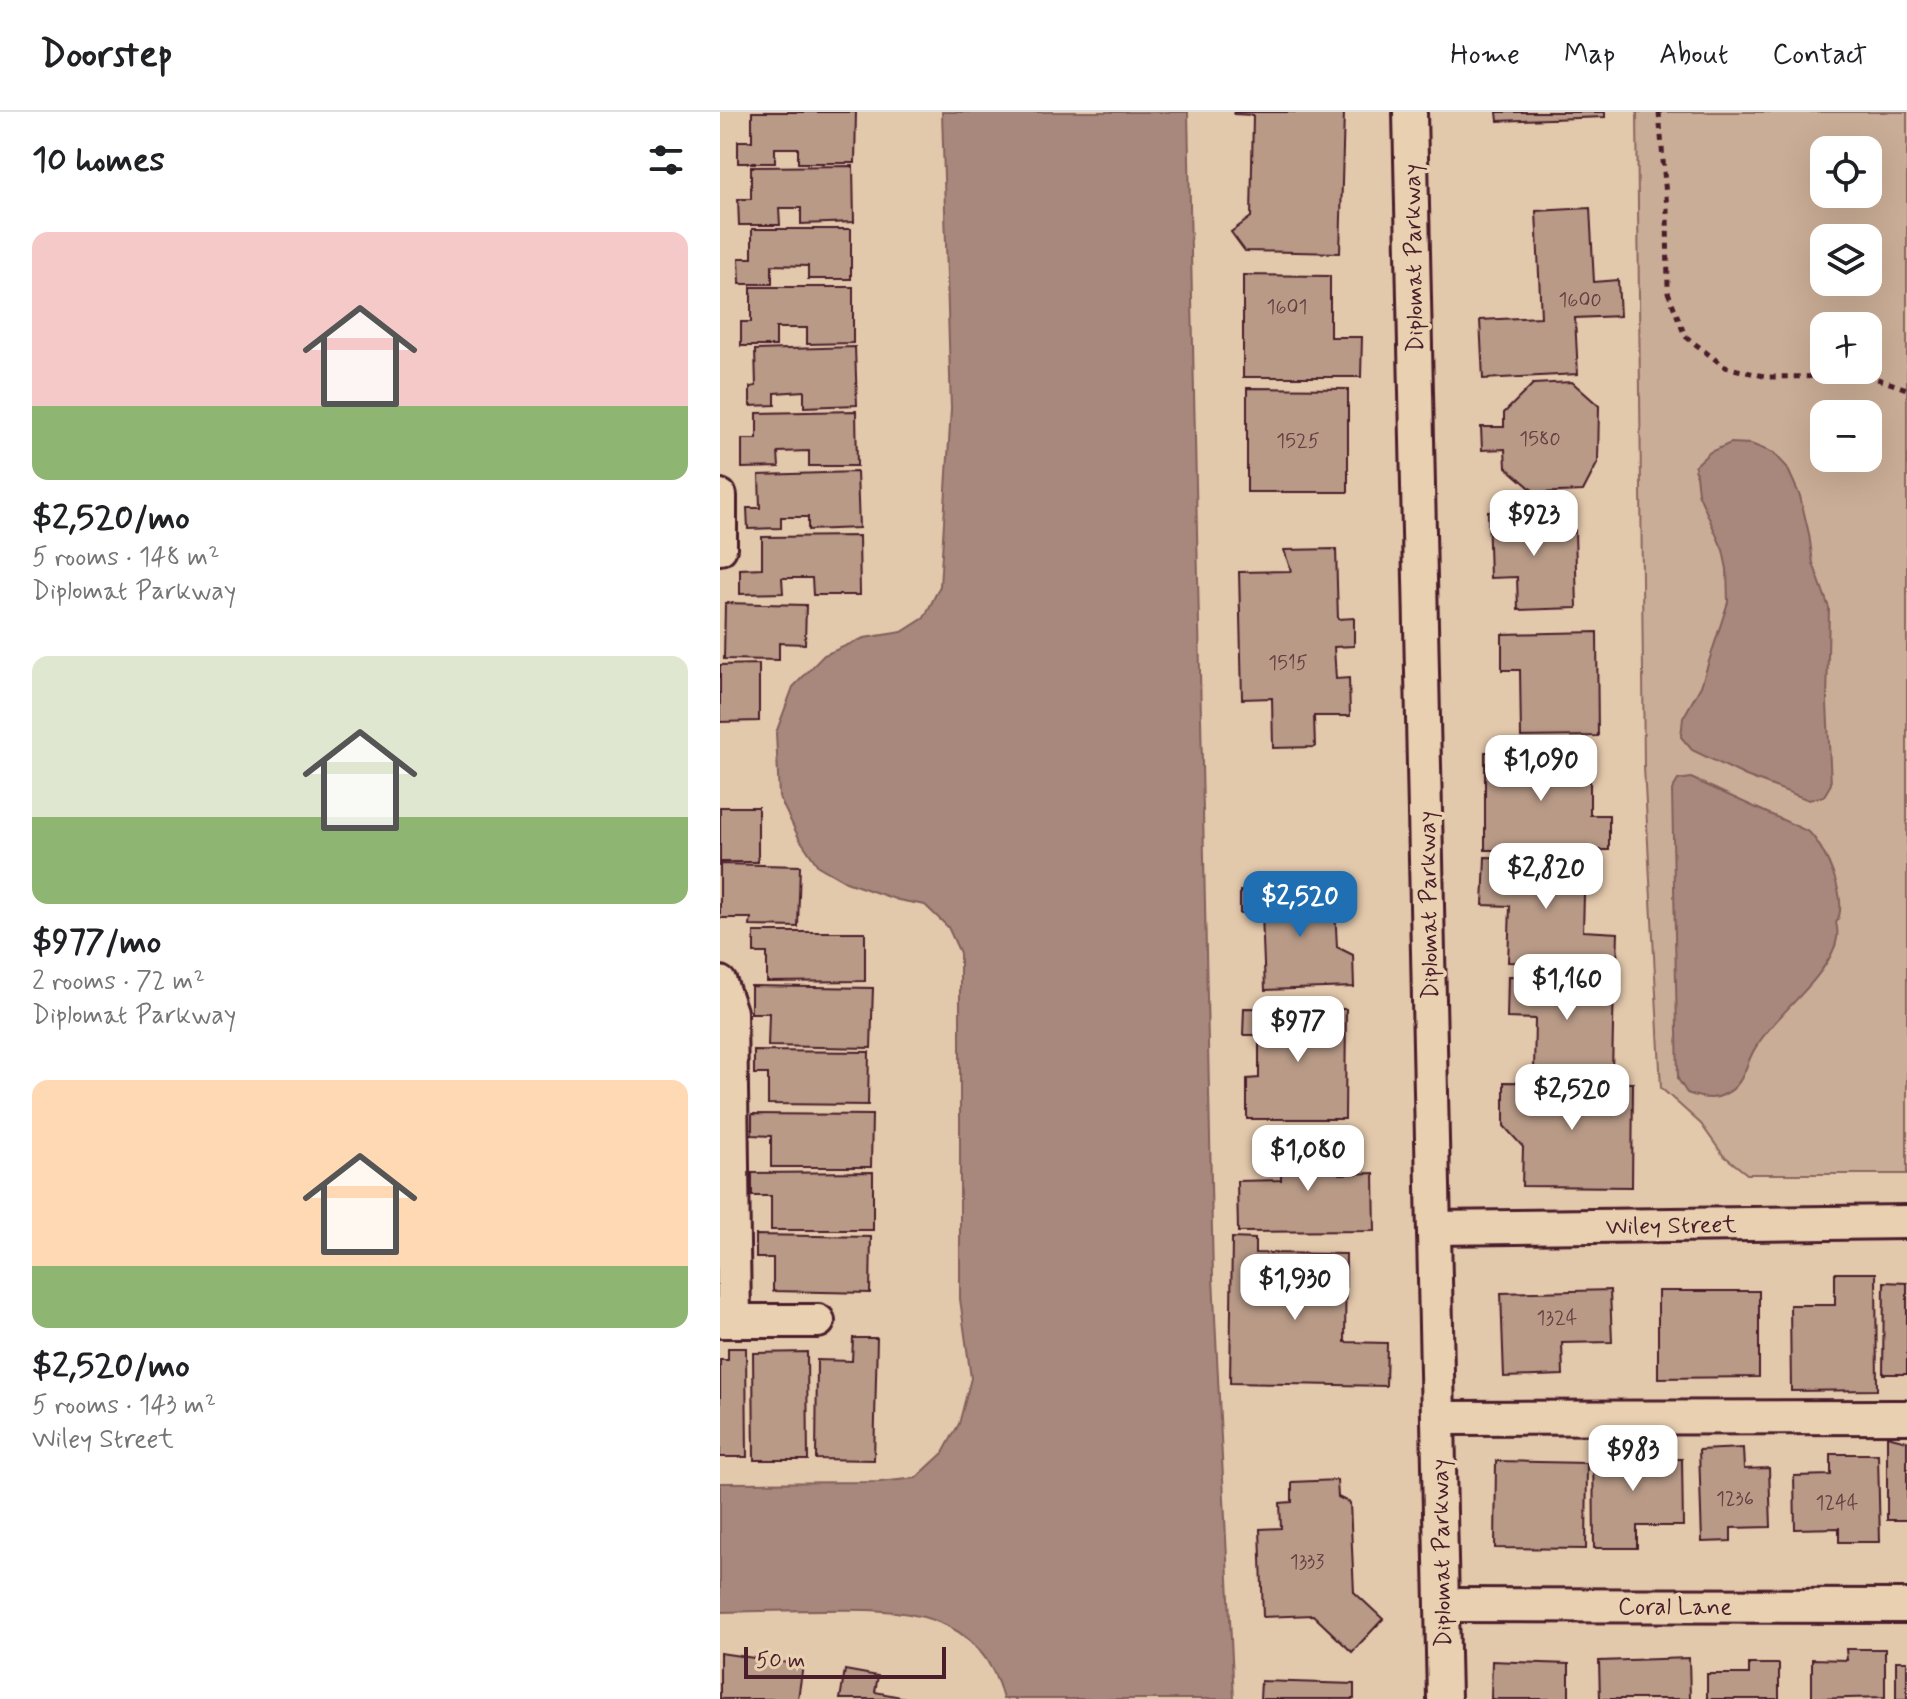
<!DOCTYPE html>
<meta charset="utf-8">
<style>
:root{--surface:#fff;--page:#f6f6f6;--text:#202124;--muted:#757577;--line:#e0e0e0;--accent:#1f6fb2}
body{margin:0;font-family:Mynerve,sans-serif;background:var(--page);color:var(--text);height:100vh;display:flex;flex-direction:column;font-size:30px;white-space:nowrap}
*{box-sizing:border-box;margin:0}
p{font-size:26px;color:var(--muted)}
.icon{flex:none;width:44px;height:44px;fill:none;stroke:currentColor;stroke-width:2;stroke-linecap:round;stroke-linejoin:round}
.map{position:relative;flex:1;overflow:hidden}
.panel{display:flex;flex-direction:column;background:var(--surface);width:720px}
.panel>*{flex:none}
.fabs{position:absolute;left:1090px;top:24px;display:grid;gap:16px}
.fabs a{display:grid;place-items:center;width:72px;height:72px;border-radius:16px;background:var(--surface);box-shadow:0 8px 32px #0002;font-size:40px}
.scale{position:absolute;left:24px;bottom:20px;width:202px;box-sizing:border-box;padding-left:8px;border:4px solid #4a1f2b;border-top:0;font-size:22px;line-height:28px;white-space:nowrap;color:#4a1f2b;-webkit-text-stroke:6px #e9d0b1;paint-order:stroke}
.price{position:absolute;translate:-50% -68px;padding:0 18px;border-radius:16px;background:#fff;color:#222;font-size:26px;line-height:52px;filter:drop-shadow(0 2px 4px #0008)}
.price::after{content:'';position:absolute;left:50%;top:48px;width:24px;height:18px;margin-left:-12px;background:inherit;clip-path:polygon(0 0,100% 0,50% 100%)}
.price.active{background:var(--accent);color:#fff}
ul{padding:0;list-style:none}
li{display:grid;align-content:center;gap:16px;height:424px;padding:0 32px}
li span{display:grid;place-items:center;height:248px;border-radius:16px;color:#555}
li>.icon{margin-inline-start:auto}
span .icon{width:144px;height:144px;fill:#fffc;stroke-width:1}
li b{font-size:34px}
h2{display:flex;justify-content:space-between;align-items:center;height:96px;padding:0 32px;font-size:34px}
header{display:flex;align-items:center;gap:48px;box-sizing:border-box;height:112px;padding:0 40px;background:var(--surface);border-bottom:2px solid var(--line)}
header strong{font-size:38px}
nav{display:flex;gap:44px;margin-inline-start:auto;font-size:28px}
main{display:flex;flex:1;min-height:0}
.map>svg:first-child{display:block}
</style>
<header>
<strong>Doorstep</strong>
<nav><a>Home</a><a>Map</a><a>About</a><a>Contact</a></nav>
</header>
<main>
<section class="panel">
<h2>10 homes<svg class="icon" aria-label="filters" viewBox="0 0 24 24"><path d="M4 7h16M4 17h16"/><circle cx="9" cy="7" r="2"/><circle cx="15" cy="17" r="2"/></svg></h2>
<ul>
<li><span style="background:linear-gradient(#f6c9c9 70%,#8fb573 0)"><svg class="icon" aria-label="home" viewBox="0 0 24 24"><path d="M3 11l9-7 9 7M6 9v11h12V9"/></svg></span><div><b>$2,520/mo</b><p>5 rooms · 148 m²</p><p>Diplomat Parkway</p></div></li>
<li><span style="background:linear-gradient(#dfe7d0 65%,#8fb573 0)"><svg class="icon" aria-label="home" viewBox="0 0 24 24"><path d="M3 11l9-7 9 7M6 9v11h12V9"/></svg></span><div><b>$977/mo</b><p>2 rooms · 72 m²</p><p>Diplomat Parkway</p></div></li>
<li><span style="background:linear-gradient(#ffd9b3 75%,#8fb573 0)"><svg class="icon" aria-label="home" viewBox="0 0 24 24"><path d="M3 11l9-7 9 7M6 9v11h12V9"/></svg></span><div><b>$2,520/mo</b><p>5 rooms · 143 m²</p><p>Wiley Street</p></div></li>
</ul>
</section>
<div class="map">
<svg width="1187" height="1587" viewBox="0 0 1187 1587">
<rect width="100%" height="100%" fill="#e3c9ac"/>
<filter id="ink" filterUnits="userSpaceOnUse"><feTurbulence type="fractalNoise" baseFrequency=".0125" numOctaves="2"/><feDisplacementMap in="SourceGraphic" scale="16" xChannelSelector="R" yChannelSelector="G"/><feConvolveMatrix kernelMatrix="1 2 1 2 8 2 1 2 1" color-interpolation-filters="sRGB"/></filter>
<g filter="url(#ink)">
<path fill="#caad96" stroke="#8a6660" stroke-width="2" fill-rule="evenodd" d="M917,0H1187V1062H1027L1003,1043L981,1012L941,976L924,655ZM1104,38H1148V82H1104ZM1104,126H1148V170H1104ZM1104,214H1148V258H1104ZM1104,302H1148V346H1104Z"/>
<g fill="#a8887b" stroke="#825e5b" stroke-width="2">
<path d="M222,0H468L493,1165L514,1587H283C261,1496 179,1497 104,1498C70,1498 35,1499 0,1500V1371L160,1370L196,1366L223,1341L239,1312L251,1266L240,1187V841L228,815L205,793L178,788L126,770L98,754L79,726L59,685L56,621L73,575L104,543L144,526L182,520L204,506L220,474L231,297Z"/>
<path d="M1011,331L1031,332L1054,341L1067,355L1080,384L1089,422L1093,451L1109,496L1107,591L1111,672L1104,684L1089,688L1026,664L972,638L961,625L963,606L981,574L1008,490L1007,457L1003,438L978,381L975,354L990,340Z"/>
<path d="M971,666L1089,720C1105,736 1130,789 1116,811C1119,820 1117,832 1112,841C1095,876 1054,904 1034,938C1024,956 1024,974 1003,983C992,989 978,985 967,981L958,967L952,678L958,668Z"/>
</g>
<g fill="#b89a87" stroke="#4a1f2b" stroke-width="2">
<path d="M32,0H136L135,51H78V36H55V51H18V29H32Z"/>
<path d="M514,0H624L620,141L525,139L511,120L531,105L533,3L514,2Z"/>
<path d="M777,0H885V5L778,9Z"/>
<path d="M133,54L134,110L81,112V96H59L60,113H19L18,87H31V55Z"/>
<path d="M870,96L874,170L898,168L900,204L855,206L858,262L763,267L760,208L821,205L816,99Z"/>
<path d="M32,117H131V167H88V154L52,153V172H20L19,146H32Z"/>
<path d="M523,163L610,164V225H642L641,265H523Z"/>
<path d="M31,175H133V231L87,232V216H56V234H21V210H31Z"/>
<path d="M135,235L137,293L84,295V279L55,281V293L30,294V275L36,274L35,238Z"/>
<path d="M852,270L879,294L878,350L863,379L816,381L786,355L785,337L762,338L761,315H784V301L813,272Z"/>
<path d="M527,276L628,277V380H527Z"/>
<path d="M136,299L137,354H89V339L58,340L59,355L22,356V327H37V301Z"/>
<path d="M137,360L139,416L88,418V405H61V416L28,417L27,396H40L39,363Z"/>
<path d="M834,397L835,419L855,418L857,496L798,498L797,465L770,466L768,399Z"/>
<path d="M139,424L140,483H93L92,466H62L63,481L20,482V457L42,456V425Z"/>
<path d="M616,437L618,507L634,506V534L614,535L616,567L629,566L630,604H594L595,635L553,636L552,586L522,587L519,460L571,459L564,438Z"/>
<path d="M5,491L86,493L85,532L59,531V548L4,547Z"/>
<path d="M877,520L878,624L801,625L800,558H782V522Z"/>
<path d="M39,552V609L0,610V553Z"/>
<path d="M765,640H870V703H889V738H765Z"/>
<rect x="0" y="695" width="38" height="55"/>
<path d="M765,745L865,748L863,819L898,821L897,853L788,850L790,794L763,793Z"/>
<path d="M0,752L80,754L78,815L30,814L31,806H0Z"/>
<path d="M614,776L617,835L633,843L634,875L545,878L542,801L520,802V779Z"/>
<path d="M34,820H145V869L47,870V841H34Z"/>
<path d="M788,864L894,866L892,963L814,961L815,907L787,906Z"/>
<path d="M31,874L153,876L151,936L48,934L49,901H31Z"/>
<path d="M524,896L626,897L625,1007H527V967L539,966V923H523Z"/>
<path d="M34,939L149,940L148,993L48,992V962H34Z"/>
<path d="M784,970L913,971L912,1075L802,1074L803,1035L784,1014Z"/>
<path d="M32,1002L152,1003L151,1055H51V1024L32,1023Z"/>
<path d="M561,1026H619L620,1062L654,1061L655,1119L518,1120L517,1069L561,1068Z"/>
<path d="M153,1060V1118H51V1084H32V1061Z"/>
<path d="M36,1123L151,1125L150,1181L53,1179V1146H36Z"/>
<path d="M512,1126L535,1127V1141L626,1142L625,1230L667,1231L666,1274L510,1271Z"/>
<path d="M1115,1161H1156L1157,1278L1071,1279L1070,1193H1115Z"/>
<path d="M1164,1170L1187,1171V1262H1163Z"/>
<path d="M890,1178L892,1230L842,1231L843,1263L784,1265L781,1181Z"/>
<path d="M938,1179H1039V1265L938,1266Z"/>
<path d="M133,1226H157L154,1348L96,1347L97,1248L132,1249Z"/>
<path d="M8,1236H26L27,1345H0V1248H8Z"/>
<path d="M87,1240L88,1348H34L33,1241Z"/>
<path d="M1167,1324L1187,1329V1408H1167Z"/>
<path d="M873,1326H917V1347H962L963,1414H917V1436H874Z"/>
<path d="M1023,1336L1024,1357L1049,1356L1051,1415L1011,1416V1429L982,1430L979,1338Z"/>
<path d="M1111,1342H1158L1160,1430H1119V1416L1075,1417L1074,1364L1111,1363Z"/>
<path d="M776,1349L867,1351L866,1437L775,1436Z"/>
<path d="M617,1368L618,1385L630,1391L634,1480L663,1507L632,1540L593,1503L543,1505L540,1417L561,1416L560,1391L572,1390V1370Z"/>
<path d="M1126,1537H1165V1585L1092,1587V1547L1127,1548Z"/>
<path d="M0,1541L83,1553L78,1587H0Z"/>
<path d="M969,1546L970,1587H880L879,1549Z"/>
<path d="M772,1549L849,1552V1587H771Z"/>
<rect x="1176" y="1549" width="11" height="38"/>
<path d="M1029,1552H1059V1587H987V1562H1029Z"/>
<path d="M125,1558L158,1564L155,1580L191,1587H120Z"/>
<path d="M541,1569L634,1572V1587H540Z"/>
</g>
<g fill="none" stroke-linecap="round" stroke-linejoin="round">
<defs>
<g id="minor">
<path d="M690,0L724,1587"/>
<path d="M0,384V436"/>
<path d="M0,871L10,900L14,1209"/>
<path d="M715,1116L1187,1110"/>
<path d="M0,1209H98"/>
<path d="M718,1306L1187,1305"/>
<path d="M722,1493L1187,1494"/>
</g>
</defs>
<use href="#minor" stroke="#4a1f2b" stroke-width="38"/>
<path stroke="#4a1f2b" stroke-width="5" stroke-dasharray="6 6" stroke-linecap="butt" d="M939,0L947,96L948,180L965,224L1005,255L1048,265L1149,264L1187,277"/>
<use href="#minor" stroke="#e9d0b1" stroke-width="32"/>
</g>
</g>
<g text-anchor="middle" stroke-width="7" stroke-linejoin="round" paint-order="stroke">
<g font-size="20" fill="#663e42">
<text x="860" y="194">1600</text>
<text x="567" y="201">1601</text>
<text x="820" y="333">1580</text>
<text x="578" y="335">1525</text>
<text x="568" y="557">1515</text>
<text x="837" y="1212">1324</text>
<text x="1015" y="1393">1236</text>
<text x="1117" y="1397">1244</text>
<text x="587" y="1456">1333</text>
</g>
<g font-size="24" fill="#4a1f2b" stroke="#e9d0b1">
<text transform="translate(693 146) rotate(-91)" y="8">Diplomat Parkway</text>
<text transform="translate(708 793) rotate(-91)" y="8">Diplomat Parkway</text>
<text transform="translate(951 1113) rotate(-1)" y="8">Wiley Street</text>
<text transform="translate(721 1441) rotate(-91)" y="8">Diplomat Parkway</text>
<text x="955" y="1502">Coral Lane</text>
</g>
</g>
</svg>
<div class="fabs">
<a><svg class="icon" aria-label="locate" viewBox="0 0 24 24"><circle cx="12" cy="12" r="6"/><path d="M12 2v4M12 18v4M2 12h4M18 12h4"/></svg></a>
<a><svg class="icon" aria-label="layers" viewBox="0 0 24 24"><path d="M12 4l9 5-9 5-9-5zM3 14l9 5 9-5"/></svg></a>
<a>+</a>
<a>−</a>
</div>
<div class="scale">50 m</div>
<b class="price" style="left:814px;top:446px">$923</b>
<b class="price" style="left:821px;top:691px">$1,090</b>
<b class="price" style="left:826px;top:799px">$2,820</b>
<b class="price active" style="left:580px;top:827px">$2,520</b>
<b class="price" style="left:847px;top:910px">$1,160</b>
<b class="price" style="left:578px;top:952px">$977</b>
<b class="price" style="left:852px;top:1020px">$2,520</b>
<b class="price" style="left:588px;top:1081px">$1,080</b>
<b class="price" style="left:575px;top:1210px">$1,930</b>
<b class="price" style="left:913px;top:1381px">$983</b>
</div>
</main>
